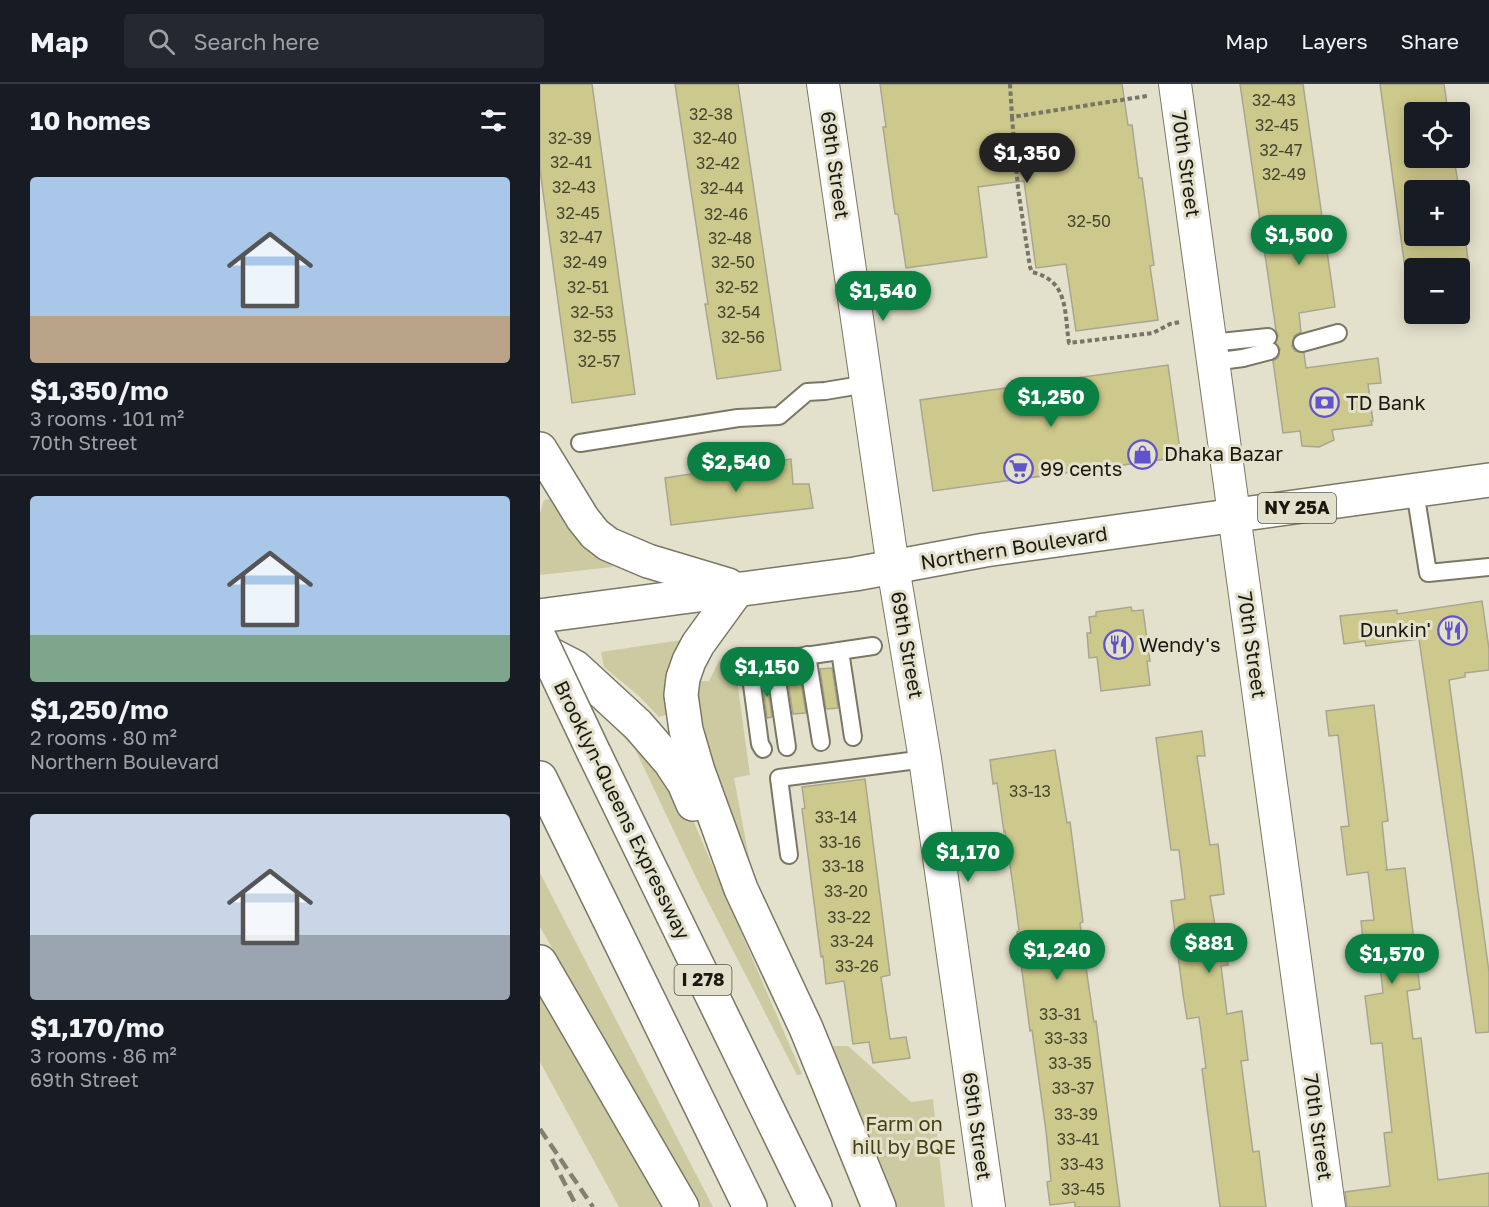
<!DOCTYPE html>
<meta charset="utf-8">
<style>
:root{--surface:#171b24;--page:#242831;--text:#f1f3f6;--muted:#9ea1a6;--line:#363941;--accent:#0b8043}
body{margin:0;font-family:"Golos Text",sans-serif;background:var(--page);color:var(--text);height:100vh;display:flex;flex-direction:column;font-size:22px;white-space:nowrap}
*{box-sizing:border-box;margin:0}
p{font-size:20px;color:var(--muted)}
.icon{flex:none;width:33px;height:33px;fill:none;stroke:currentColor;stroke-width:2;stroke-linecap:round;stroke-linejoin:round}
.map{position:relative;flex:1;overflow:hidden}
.details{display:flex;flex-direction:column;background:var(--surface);width:540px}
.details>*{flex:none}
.fabs{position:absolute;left:864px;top:18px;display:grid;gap:12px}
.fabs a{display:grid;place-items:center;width:66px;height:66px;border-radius:6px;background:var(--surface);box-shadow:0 3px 15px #0003;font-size:30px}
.price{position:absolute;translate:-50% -51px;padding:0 14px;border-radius:21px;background:var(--accent);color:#fff;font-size:20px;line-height:39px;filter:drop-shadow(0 2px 3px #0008)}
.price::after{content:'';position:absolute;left:50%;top:36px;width:18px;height:14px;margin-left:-9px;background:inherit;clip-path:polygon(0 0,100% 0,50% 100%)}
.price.active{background:#222;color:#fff}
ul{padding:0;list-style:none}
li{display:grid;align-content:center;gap:12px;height:318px;padding:0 30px}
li+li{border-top:2px solid var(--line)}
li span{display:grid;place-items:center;height:186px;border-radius:6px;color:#555}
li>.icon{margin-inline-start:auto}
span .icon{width:108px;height:108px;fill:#fffc;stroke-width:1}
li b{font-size:26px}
h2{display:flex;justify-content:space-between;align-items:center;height:72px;padding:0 30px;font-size:26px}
header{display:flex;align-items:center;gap:36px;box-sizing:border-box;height:84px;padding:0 30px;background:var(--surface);border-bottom:2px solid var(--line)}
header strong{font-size:28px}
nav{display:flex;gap:33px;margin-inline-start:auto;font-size:21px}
.search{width:420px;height:54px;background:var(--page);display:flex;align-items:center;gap:15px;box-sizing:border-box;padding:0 21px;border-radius:6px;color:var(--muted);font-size:22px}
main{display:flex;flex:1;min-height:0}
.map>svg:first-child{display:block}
</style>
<header>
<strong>Map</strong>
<div class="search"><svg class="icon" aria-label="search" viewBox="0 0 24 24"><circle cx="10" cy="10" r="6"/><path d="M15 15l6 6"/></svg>Search here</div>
<nav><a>Map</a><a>Layers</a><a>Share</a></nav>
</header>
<main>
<section class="details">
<h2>10 homes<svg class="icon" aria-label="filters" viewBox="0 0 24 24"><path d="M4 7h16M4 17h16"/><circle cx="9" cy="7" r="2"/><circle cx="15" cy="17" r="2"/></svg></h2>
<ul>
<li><span style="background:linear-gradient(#a9c7e8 75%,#b9a48a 0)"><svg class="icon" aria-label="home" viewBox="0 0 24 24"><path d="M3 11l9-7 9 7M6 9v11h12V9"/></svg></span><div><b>$1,350/mo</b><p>3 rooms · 101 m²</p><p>70th Street</p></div></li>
<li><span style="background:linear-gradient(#a9c7e8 75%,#7fa58c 0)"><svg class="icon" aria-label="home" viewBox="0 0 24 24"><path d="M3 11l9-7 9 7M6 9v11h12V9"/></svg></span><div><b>$1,250/mo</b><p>2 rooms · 80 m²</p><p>Northern Boulevard</p></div></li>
<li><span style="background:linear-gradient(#c9d6e8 65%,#9aa5b1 0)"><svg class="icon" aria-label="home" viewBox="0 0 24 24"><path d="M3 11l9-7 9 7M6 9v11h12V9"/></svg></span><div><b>$1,170/mo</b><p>3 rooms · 86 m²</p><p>69th Street</p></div></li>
</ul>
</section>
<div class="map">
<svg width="949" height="1123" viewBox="0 0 949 1123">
<rect width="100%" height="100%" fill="#e3e1cb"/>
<g fill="#cdcaa1">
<path d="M15,414L73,478L72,483L0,491V429L4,416Z"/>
<path d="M141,556C128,578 125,605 128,630L119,633L99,612L64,583L61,568Z"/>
<path d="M193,567L210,691L194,694L212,790L200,761L167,662L156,597H169L179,577Z"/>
<path d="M64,632L105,661L146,720L262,990L257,991L159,800L95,665Z"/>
<path d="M0,789L173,1123H161L0,843Z"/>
<path d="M0,911L42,979L122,1123H79L0,978Z"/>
<path d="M289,962H308L371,1018L393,1015L405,1123H355Z"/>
</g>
<g fill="#cdc88b" stroke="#a8a691" stroke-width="1.5">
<path d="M0,0H52L95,310L32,319L0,86Z"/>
<path d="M135,0H198L241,286L177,295L165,220H168Z"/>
<path d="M340,0H582L588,41H592L599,94H602L614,181L610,182L618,236L536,247L526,180L496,184L484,97L438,103L447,173L366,184L358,130H355L343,43H346Z"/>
<path d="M700,0H763L795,223L759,229L761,248L754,252L752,262L755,267L764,269L766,284L838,274L841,299L828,300L833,337H831L832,341L792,346L794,356L779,363L762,362L760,347L743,349L733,277L738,274L740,265L736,259L738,251L736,246Z"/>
<path d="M840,0H904L908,28H874V74H914L919,106H874V152H925L929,184H865Z"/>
<path d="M628,281L641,373L393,407L380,316Z"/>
<path d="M251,375L253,400H269L273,424L131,441L125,394Z"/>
<path d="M942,517L949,565V586L925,589V593L909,596L949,888V948L936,949L879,555L826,562L825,557L804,560L800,532L857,526V530Z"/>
<path d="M591,523L592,527L603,526L610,577H607L610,601L561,607L557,573L549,574L547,549H551L549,533L556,532V528Z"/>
<path d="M292,584L298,624L286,625L280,585Z"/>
<path d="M259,588L266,629L253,630L247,590Z"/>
<path d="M226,592L232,633L227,634L222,593Z"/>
<path d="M834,621L848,737L842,738L847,786H845L865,784L880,905L867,907L873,955L881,954L898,1096L949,1089V1123H807L805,1108L850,1102L844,1049L852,1048L842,959L831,960L825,912L843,909L838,862L824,864L821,837L834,836L828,788L807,791L801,743L809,742L798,651L789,652L786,627Z"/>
<path d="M662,647L665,672H657L670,761L678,760L684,810L670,812L674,835L677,858L684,857L688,881L681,882L687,930L702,927L708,976L701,977L713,1068L719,1067L726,1123H680L662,985L666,984L659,933L647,935L643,910L631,817L645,815L639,766H631L616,654Z"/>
<path d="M515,666L527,739L530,738L543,838L540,839L543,863L554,938L556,937L580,1123H535V1118L510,1121L507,1098L511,1097L506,1047L492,946L490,947L482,887L477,848L479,847L476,823L465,747L464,748L457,699L453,700L450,676Z"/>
<path d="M325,695L350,891L341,893L350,955L366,953L370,974L333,979L329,958L313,960L304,897L286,900L283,872L281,873L262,725L265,724L262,703Z"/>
</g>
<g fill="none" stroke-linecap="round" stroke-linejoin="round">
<defs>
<g id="service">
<path d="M671,259L728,253"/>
<path d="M762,259L798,249"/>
<path d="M673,278L703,274L730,267"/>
<path d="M40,359L198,334L239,332L267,308L285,307L327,300"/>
<path d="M875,407L888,489L949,483"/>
<path d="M300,567L313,653"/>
<path d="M267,571L281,658"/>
<path d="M234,576L247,663"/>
<path d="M223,665L220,660L210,586L211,580L333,562"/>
<path d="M249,771L239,694L385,675"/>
</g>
<g id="minor">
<path d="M283,0L353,483L385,675L449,1123"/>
<path d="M635,0L789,1123"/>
</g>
<g id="primary">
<path d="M0,365L43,435L55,450L68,460L108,477L188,501"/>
<path d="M0,532L315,490L445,466L949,396"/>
</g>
<g id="motorway">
<path d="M198,505L158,560L149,577L143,594L141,611L146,646L158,687L201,805L266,944L339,1123"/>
<path d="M0,565L35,583L98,641L130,678L144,699L153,720"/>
<path d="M54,669L275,1123"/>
<path d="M0,694L210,1123"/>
<path d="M0,878L142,1123"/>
</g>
</defs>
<use href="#service" stroke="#7a7864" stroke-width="20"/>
<use href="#minor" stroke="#7a7864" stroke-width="34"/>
<use href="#primary" stroke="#7a7864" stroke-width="36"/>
<use href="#motorway" stroke="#7a7864" stroke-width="36"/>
<g stroke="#767566" stroke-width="4" stroke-dasharray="4.5 3" stroke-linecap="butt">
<path d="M470,0L472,33L607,12"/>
<path d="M472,33L478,105L490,183L492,188C529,197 524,227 529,259L613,249L630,240L640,238"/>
</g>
<use href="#service" stroke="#fff" stroke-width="16"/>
<use href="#minor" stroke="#fff" stroke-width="32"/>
<use href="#primary" stroke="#fff" stroke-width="33"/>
<use href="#motorway" stroke="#fff" stroke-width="33"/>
<g stroke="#828171" stroke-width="4.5" stroke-dasharray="12 6" stroke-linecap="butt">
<path d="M0,1045L53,1123"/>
<path d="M12,1075L37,1123"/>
</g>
<defs>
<path id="motorway-bridge" d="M0,555L54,669"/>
</defs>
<use href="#motorway-bridge" stroke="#7a7864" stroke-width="36" stroke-linecap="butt"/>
<use href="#motorway-bridge" stroke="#fff" stroke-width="33"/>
</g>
<defs>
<symbol id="bank-ring" viewBox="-11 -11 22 22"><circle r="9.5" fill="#e3e1cb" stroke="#6153cc" stroke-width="1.5"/><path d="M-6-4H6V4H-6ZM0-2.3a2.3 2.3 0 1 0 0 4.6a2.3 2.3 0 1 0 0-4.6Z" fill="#6153cc"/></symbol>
<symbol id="shop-ring" viewBox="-11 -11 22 22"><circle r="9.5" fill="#e3e1cb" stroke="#6153cc" stroke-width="1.5"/><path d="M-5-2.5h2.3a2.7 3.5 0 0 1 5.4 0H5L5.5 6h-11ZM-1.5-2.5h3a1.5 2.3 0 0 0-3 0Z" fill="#6153cc"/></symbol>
<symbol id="supermarket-ring" viewBox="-11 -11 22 22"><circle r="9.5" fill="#e3e1cb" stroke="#6153cc" stroke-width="1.5"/><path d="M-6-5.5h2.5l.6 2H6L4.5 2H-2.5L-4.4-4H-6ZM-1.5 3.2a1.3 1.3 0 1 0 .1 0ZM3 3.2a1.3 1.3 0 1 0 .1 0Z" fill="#6153cc"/></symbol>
<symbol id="restaurant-ring" viewBox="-11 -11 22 22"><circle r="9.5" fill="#e3e1cb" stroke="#6153cc" stroke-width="1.5"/><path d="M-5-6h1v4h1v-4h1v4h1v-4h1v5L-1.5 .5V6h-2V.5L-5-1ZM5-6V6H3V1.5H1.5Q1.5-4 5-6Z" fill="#6153cc"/></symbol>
</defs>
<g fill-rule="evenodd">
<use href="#bank-ring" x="768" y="302" width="33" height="33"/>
<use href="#shop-ring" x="586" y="354" width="33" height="33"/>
<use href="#supermarket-ring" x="462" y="368" width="33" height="33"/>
<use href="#restaurant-ring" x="896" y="530" width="33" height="33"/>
<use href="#restaurant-ring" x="562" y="544" width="33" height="33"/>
</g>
<g text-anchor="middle" stroke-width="6" stroke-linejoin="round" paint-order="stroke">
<g font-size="16" fill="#464530">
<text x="734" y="22">32-43</text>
<text x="171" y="36">32-38</text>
<text x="737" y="47">32-45</text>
<text x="30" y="60">32-39</text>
<text x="175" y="60">32-40</text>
<text x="741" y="72">32-47</text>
<text x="31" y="84">32-41</text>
<text x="178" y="85">32-42</text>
<text x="744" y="96">32-49</text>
<text x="34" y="109">32-43</text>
<text x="182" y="110">32-44</text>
<text x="38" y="135">32-45</text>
<text x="186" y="136">32-46</text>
<text x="549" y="143">32-50</text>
<text x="41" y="159">32-47</text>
<text x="190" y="160">32-48</text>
<text x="45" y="184">32-49</text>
<text x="193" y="184">32-50</text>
<text x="48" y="209">32-51</text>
<text x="197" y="209">32-52</text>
<text x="52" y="234">32-53</text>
<text x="199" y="234">32-54</text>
<text x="55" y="258">32-55</text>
<text x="203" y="259">32-56</text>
<text x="59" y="283">32-57</text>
<text x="490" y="713">33-13</text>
<text x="296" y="739">33-14</text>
<text x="300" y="764">33-16</text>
<text x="303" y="788">33-18</text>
<text x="306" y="813">33-20</text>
<text x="309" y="839">33-22</text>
<text x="312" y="863">33-24</text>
<text x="317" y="888">33-26</text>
<text x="520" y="936">33-31</text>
<text x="526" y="960">33-33</text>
<text x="530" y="985">33-35</text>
<text x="533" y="1010">33-37</text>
<text x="536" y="1036">33-39</text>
<text x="538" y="1061">33-41</text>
<text x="542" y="1086">33-43</text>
<text x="543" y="1111">33-45</text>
</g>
<g fill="#e3e1cb" stroke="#565549" stroke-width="1.5">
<rect x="718" y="409" width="78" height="30" rx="4.5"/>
<rect x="134.5" y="881" width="57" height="30" rx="4.5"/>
</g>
<g font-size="18" font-weight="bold" fill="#191911">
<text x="757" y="430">NY 25A</text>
<text x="163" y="902">I 278</text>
</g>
<g font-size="20" fill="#191911" stroke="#e3e1cb">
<text transform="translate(646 80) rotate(82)" y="7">70th Street</text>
<text transform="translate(295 81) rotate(82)" y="7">69th Street</text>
<text transform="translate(474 464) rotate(-9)" y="7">Northern Boulevard</text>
<text transform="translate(367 561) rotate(80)" y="7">69th Street</text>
<text transform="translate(712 561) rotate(82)" y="7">70th Street</text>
<text transform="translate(82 726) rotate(64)" y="7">Brooklyn-Queens Expressway</text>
<text transform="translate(437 1042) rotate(82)" y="7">69th Street</text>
<text transform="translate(778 1043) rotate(82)" y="7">70th Street</text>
</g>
<g font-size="20" fill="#191911" stroke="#e3e1cb" text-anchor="start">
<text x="806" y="326">TD Bank</text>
<text x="624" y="377">Dhaka Bazar</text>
<text x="500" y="392">99 cents</text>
<text x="891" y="553" text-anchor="end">Dunkin'</text>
<text x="599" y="568">Wendy's</text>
</g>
<g font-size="20" fill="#443f10" stroke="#e3e1cb">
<text x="364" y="1047">Farm on<tspan x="364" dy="23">hill by BQE</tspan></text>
</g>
</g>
</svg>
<div class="fabs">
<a><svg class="icon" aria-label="locate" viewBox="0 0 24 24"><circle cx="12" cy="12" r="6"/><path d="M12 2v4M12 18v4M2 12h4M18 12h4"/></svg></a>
<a>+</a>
<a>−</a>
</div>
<b class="price active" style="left:487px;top:100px">$1,350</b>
<b class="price" style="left:759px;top:182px">$1,500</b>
<b class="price" style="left:343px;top:238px">$1,540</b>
<b class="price" style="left:511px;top:344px">$1,250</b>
<b class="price" style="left:196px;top:409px">$2,540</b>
<b class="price" style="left:227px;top:614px">$1,150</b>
<b class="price" style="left:428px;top:799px">$1,170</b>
<b class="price" style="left:669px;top:890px">$881</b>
<b class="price" style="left:517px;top:897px">$1,240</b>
<b class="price" style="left:852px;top:901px">$1,570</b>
</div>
</main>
